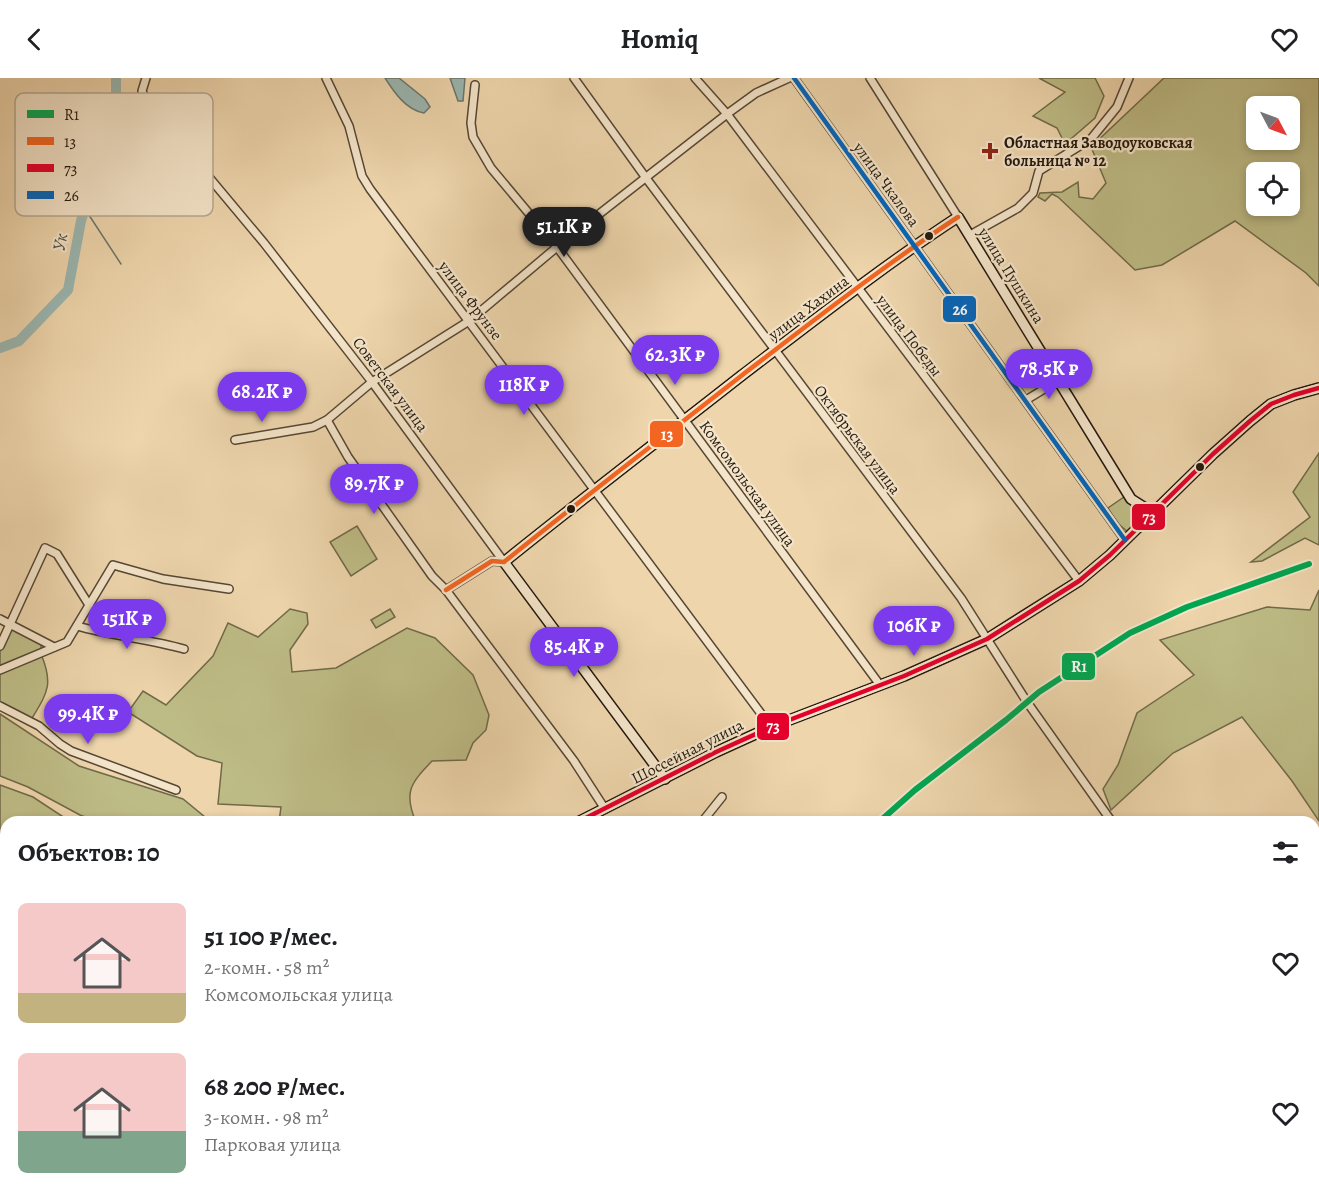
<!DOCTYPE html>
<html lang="ru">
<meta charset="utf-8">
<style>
:root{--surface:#fff;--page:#f6f6f6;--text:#202124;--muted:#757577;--accent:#7c3aed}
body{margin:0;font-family:Alegreya,serif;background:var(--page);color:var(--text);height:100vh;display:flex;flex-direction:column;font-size:22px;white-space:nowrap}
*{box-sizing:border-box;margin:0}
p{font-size:20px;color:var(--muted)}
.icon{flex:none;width:33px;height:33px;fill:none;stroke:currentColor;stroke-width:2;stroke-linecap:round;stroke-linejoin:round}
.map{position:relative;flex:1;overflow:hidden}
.sheet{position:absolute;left:0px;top:738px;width:1320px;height:386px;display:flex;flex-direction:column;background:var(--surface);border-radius:18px 18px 0 0;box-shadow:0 3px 9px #0003}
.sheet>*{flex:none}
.needle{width:39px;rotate:131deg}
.controls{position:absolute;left:1246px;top:18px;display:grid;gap:12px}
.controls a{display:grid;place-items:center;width:54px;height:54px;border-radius:9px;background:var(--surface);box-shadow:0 3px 9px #0003;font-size:30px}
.price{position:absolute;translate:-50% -51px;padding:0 14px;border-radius:21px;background:var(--accent);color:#fff;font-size:20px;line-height:39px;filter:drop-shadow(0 2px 3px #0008)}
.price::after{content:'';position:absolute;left:50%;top:36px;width:18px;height:14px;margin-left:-9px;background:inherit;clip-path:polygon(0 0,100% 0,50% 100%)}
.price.on{background:#222;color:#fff}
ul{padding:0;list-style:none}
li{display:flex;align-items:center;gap:18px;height:150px;padding:0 18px}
li span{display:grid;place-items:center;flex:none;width:168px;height:120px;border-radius:9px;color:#555}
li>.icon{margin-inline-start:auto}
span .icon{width:72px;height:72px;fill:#fffc;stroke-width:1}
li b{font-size:26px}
h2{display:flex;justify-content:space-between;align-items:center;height:72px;padding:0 18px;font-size:26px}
header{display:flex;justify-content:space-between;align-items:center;height:78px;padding:0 18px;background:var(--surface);font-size:27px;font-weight:700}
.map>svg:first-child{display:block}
</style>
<header><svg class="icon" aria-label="back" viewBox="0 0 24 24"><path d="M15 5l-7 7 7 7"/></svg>Homiq<svg class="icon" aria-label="heart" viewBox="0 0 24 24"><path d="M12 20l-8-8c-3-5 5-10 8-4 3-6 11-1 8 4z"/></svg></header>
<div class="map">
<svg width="1319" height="1123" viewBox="0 0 1319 1123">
<rect width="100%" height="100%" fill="#eed5ac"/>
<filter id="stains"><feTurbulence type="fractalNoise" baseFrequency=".00333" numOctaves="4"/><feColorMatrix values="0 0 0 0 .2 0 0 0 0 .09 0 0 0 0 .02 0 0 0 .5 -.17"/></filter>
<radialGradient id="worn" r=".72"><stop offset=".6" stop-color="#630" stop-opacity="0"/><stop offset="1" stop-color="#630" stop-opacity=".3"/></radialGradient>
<g fill="#bebc86" stroke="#706a4a" stroke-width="1.5" fill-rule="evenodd">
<path d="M1039,0H1095L1104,18L1095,40L1065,66L1057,50L1033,38L1065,14Z"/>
<path d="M1164,0H1319V208L1306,195L1235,143L1162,187L1135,192L1058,119L1052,116L1045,123L1038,119L1040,115L1062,114L1078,104L1079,119L1093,121L1106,105L1091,69ZM1257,28H1290V62H1257ZM1257,94H1290V128H1257Z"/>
<path d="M1319,375V467L1305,460L1262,483L1251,484L1310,439L1293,414Z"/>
<path d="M1124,419L1143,440L1128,454L1116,444L1108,430Z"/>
<path d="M357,448L377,481L351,498L330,464Z"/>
<path d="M1319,512V743L1292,703L1242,639L1173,675L1111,732L1103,711L1118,687L1137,635L1194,597L1160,562L1267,529L1310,532Z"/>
<path d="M290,531L307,535L308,546L290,572L292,594L336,590L407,550L435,560L473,597L489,637L486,652L473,665L466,682L432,683C411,705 403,714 416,744H279L281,729L218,726L222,685L197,678L128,634L143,613L166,627L213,578L228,545L258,559Z"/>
<path d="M390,531L395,539L376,550L371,542Z"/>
<path d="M12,549L41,565V571L0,590V571Z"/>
<path d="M41,576C54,607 47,615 31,642L0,625V595Z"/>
<path d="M0,636L79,688L183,721L211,744H98L80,737L28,709L0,698Z"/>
<path d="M0,707L33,719L71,744H6V874H0Z"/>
</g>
<g fill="#9bb7b1" stroke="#6b776f" stroke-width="1.5">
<path d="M385,0H399L425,21L430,29L424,35C406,32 394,14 385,0Z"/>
<path d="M450,0H465L463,23H458Z"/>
</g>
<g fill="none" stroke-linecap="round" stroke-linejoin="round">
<path stroke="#6b776f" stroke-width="1.5" d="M85,131L121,186"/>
<path stroke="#9bb7b1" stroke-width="10" d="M0,270L19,263L68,212L81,143L116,32V0"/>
<defs>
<g id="street">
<path d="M146,0L142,13L147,25L264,165L372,304L504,484"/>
<path d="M326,0L349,48L362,98L370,111L771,649"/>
<path d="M574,0L646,100L961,520L1027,624L1112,744"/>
<path d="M695,0L727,36L1079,503"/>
<path d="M794,0L1125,462"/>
<path d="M870,0L958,139"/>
<path d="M475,7L471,45L473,59L491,90L557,169L880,607"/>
<path d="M970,157L1018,130L1033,115L1039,93L1091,61L1117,29L1129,0"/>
<path d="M1026,322L1059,302"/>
<path d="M327,342L348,379L432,498L446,512L574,683L605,731"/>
<path d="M235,362L313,349L327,342L372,304L469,243L557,169L727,36L756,15L789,0"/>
<path d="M446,512L492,483L504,484"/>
<path d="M0,541L54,569"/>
<path d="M77,548C112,558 148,561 184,571"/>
<path d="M0,568L45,470L57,476L89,527"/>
<path d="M0,592L67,564L113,487L163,501L229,511"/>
<path d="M0,628L39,648L60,666L71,673L176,712"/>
<path d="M702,744L722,719"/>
<path d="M1314,995L1319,1000"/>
<path d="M0,1032L6,1029"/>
<path d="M234,1118L237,1123"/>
<path d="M140,1123L151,1118"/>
</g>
<g id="secondary">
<path d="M665,701L504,484C582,421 662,360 741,298C812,244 883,188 958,139L1131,421L1153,435"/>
<path d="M578,744L716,674L771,649L904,598L987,561L1079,503L1110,477L1213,376L1250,343L1271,326L1294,317L1319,310"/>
<path d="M0,890L6,889"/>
<path d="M360,1123L370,1118"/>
</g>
</defs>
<use href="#street" stroke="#554735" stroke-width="10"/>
<use href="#secondary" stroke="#22180d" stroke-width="12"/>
<use href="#street" stroke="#f4e4c9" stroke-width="7"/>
<use href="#secondary" stroke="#f4e4c9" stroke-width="9"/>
<defs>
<g id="rail">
<path d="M879,744L915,712L1006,642L1039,614L1130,555L1187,529L1309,486"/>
<path d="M1314,1117L1319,1119"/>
<path d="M542,1123L555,1118"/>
<path d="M724,1123L800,1118"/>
</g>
</defs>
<use href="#rail" stroke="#22180d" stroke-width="4"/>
<use href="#rail" stroke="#f4e4c9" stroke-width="1.5" stroke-dasharray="4.5" stroke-linecap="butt"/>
<defs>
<path id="bus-1" d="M446,512L492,483L504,484C582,421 662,360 741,298C812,244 883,188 958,139"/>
<path id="bus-2" d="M578,744L716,674L771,649L904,598L987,561L1079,503L1110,477L1213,376L1250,343L1271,326L1294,317L1319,310"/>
<path id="bus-3" d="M794,0L1125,462"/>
</defs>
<use href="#bus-1" stroke="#f4e4c9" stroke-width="9"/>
<use href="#bus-2" stroke="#f4e4c9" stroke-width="9"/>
<use href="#bus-3" stroke="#f4e4c9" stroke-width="9"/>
<use href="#bus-1" stroke="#f26522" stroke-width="4.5"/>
<use href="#bus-2" stroke="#e4002b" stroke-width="4.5"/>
<use href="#bus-3" stroke="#0065bd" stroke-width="4.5"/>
<defs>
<g id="rail-1">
<path d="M879,744L915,712L1006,642L1039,614L1130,555L1187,529L1309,486"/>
<path d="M724,1123L800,1118"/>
</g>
</defs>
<use href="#rail-1" stroke="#f4e4c9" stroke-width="10"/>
<use href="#rail-1" stroke="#00a651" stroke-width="6"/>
</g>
<path fill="#8f2418" stroke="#f4e4c9" stroke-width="2" d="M987 64h6v6h6v6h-6v6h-6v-6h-6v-6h6z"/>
<g fill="#22180d" stroke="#f4e4c9" stroke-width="2">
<circle cx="929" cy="158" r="5"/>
<circle cx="1200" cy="389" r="5"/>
<circle cx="571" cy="431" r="5"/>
</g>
<g text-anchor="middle" stroke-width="4.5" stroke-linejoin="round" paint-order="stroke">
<g font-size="16" font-weight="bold" fill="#22180d" stroke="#f4e4c9" text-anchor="start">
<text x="1004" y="70">Областная Заводоуковская<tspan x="1004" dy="18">больница № 12</tspan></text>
</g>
<g font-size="16" fill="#22180d" stroke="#f4e4c9">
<text transform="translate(887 106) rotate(54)" y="6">улица Чкалова</text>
<text transform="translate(1012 197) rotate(58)" y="6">улица Пушкина</text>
<text transform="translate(471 222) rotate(53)" y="6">улица Фрунзе</text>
<text transform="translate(808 229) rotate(-37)" y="6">улица Хахина</text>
<text transform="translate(910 257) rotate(53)" y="6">улица Победы</text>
<text transform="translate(391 306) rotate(53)" y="6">Советская улица</text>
<text transform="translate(858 361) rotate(53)" y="6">Октябрьская улица</text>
<text transform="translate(748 405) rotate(54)" y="6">Комсомольская улица</text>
<text transform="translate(687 673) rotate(-27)" y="6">Шоссейная улица</text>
</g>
<g font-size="18" font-style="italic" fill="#4c5046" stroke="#f4e4c9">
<text transform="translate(60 164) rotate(-79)" y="6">Ук</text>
</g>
</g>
<rect x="15" y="15" width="198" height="123" rx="9" fill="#f4e4c9" stroke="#b5a791" stroke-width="1.5"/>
<rect x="27" y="32" width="27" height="8" fill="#00a651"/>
<rect x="27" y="59" width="27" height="8" fill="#f26522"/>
<rect x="27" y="86" width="27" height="8" fill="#e4002b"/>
<rect x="27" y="113" width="27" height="8" fill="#0065bd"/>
<g font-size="16" fill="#22180d">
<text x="64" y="42">R1</text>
<text x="64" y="69">13</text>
<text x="64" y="96">73</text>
<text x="64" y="123">26</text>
</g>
<g stroke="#f4e4c9" stroke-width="2">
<rect x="942" y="217" width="35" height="28" rx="6" fill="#0065bd"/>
<rect x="649" y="342" width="35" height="28" rx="6" fill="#f26522"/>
<rect x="1131" y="425" width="35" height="28" rx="6" fill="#e4002b"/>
<rect x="1061" y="574" width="35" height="29" rx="6" fill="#00a651"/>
<rect x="756" y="634" width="34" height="29" rx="6" fill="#e4002b"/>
</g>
<g font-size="16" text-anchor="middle" font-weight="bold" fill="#fff">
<text x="960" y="237">26</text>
<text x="667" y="362">13</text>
<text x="1149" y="445">73</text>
<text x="1079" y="594">R1</text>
<text x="773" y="654">73</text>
</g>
<rect width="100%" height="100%" filter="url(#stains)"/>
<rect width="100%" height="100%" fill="url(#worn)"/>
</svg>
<div class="controls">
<a><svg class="needle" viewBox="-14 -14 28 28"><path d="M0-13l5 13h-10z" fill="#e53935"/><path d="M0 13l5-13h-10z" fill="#757577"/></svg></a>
<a><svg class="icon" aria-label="locate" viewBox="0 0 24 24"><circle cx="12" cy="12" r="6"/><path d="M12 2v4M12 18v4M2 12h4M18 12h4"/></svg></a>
</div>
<b class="price on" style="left:564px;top:180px">51.1K ₽</b>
<b class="price" style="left:675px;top:308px">62.3K ₽</b>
<b class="price" style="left:1049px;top:322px">78.5K ₽</b>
<b class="price" style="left:524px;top:338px">118K ₽</b>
<b class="price" style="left:262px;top:345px">68.2K ₽</b>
<b class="price" style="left:374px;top:437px">89.7K ₽</b>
<b class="price" style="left:127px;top:572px">151K ₽</b>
<b class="price" style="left:914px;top:579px">106K ₽</b>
<b class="price" style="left:574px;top:600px">85.4K ₽</b>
<b class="price" style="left:88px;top:667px">99.4K ₽</b>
<section class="sheet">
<h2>Объектов: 10<svg class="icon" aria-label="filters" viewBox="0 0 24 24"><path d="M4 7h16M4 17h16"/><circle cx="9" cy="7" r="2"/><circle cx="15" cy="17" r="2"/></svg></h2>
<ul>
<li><span style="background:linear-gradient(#f6c9c9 75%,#c2b280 0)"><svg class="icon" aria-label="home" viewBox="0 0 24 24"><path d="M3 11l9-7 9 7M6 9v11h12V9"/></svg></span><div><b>51 100 ₽/мес.</b><p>2-комн. · 58 m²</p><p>Комсомольская улица</p></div><svg class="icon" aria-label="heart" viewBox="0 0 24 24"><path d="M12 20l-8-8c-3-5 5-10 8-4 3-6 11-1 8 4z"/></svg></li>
<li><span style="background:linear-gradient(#f6c9c9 65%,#7fa58c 0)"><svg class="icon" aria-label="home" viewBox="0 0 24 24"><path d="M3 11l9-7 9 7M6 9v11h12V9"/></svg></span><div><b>68 200 ₽/мес.</b><p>3-комн. · 98 m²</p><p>Парковая улица</p></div><svg class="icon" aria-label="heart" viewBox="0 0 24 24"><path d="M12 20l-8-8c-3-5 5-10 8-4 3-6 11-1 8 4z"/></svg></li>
</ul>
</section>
</div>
